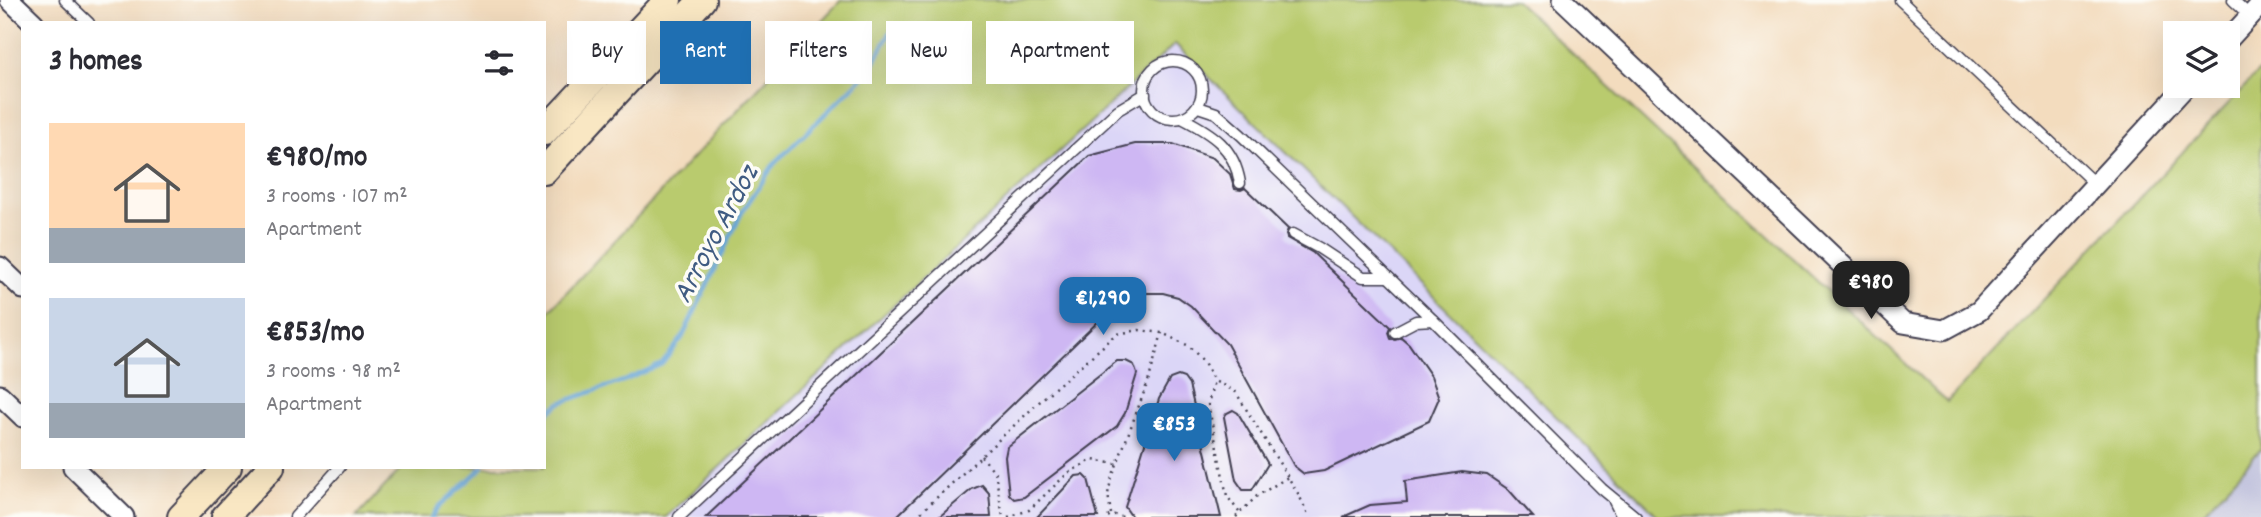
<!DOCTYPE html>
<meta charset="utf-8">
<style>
:root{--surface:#fff;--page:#f2f2f3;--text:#2b2b33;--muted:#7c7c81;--accent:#1f6fb2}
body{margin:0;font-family:Dekko,sans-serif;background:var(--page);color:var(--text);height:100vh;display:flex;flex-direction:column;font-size:26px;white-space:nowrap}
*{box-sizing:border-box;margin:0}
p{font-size:23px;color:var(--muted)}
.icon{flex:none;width:38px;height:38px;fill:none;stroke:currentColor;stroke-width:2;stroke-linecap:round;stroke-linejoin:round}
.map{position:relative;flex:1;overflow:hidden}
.panel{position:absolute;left:21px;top:21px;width:525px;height:448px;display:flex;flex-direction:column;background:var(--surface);border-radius:0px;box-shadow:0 7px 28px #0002}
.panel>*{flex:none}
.banner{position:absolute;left:567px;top:21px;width:665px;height:63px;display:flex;gap:14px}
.tools{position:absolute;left:2163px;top:21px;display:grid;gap:14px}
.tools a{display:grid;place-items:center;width:77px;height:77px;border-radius:0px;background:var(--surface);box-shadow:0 7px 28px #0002;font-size:35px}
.price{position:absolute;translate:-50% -60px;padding:0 16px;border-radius:14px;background:var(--accent);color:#fff;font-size:23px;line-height:46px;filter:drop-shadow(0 2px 4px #0008)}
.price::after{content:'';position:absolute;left:50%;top:42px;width:21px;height:16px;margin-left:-10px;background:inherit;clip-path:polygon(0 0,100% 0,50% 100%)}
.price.selected{background:#222;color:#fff}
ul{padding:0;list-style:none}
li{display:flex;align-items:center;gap:21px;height:175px;padding:0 28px}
li span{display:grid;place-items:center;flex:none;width:196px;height:140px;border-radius:0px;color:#555}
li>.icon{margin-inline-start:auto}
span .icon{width:84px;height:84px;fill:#fffc;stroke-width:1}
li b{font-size:30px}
h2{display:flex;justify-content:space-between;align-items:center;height:84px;padding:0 28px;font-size:30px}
.tag{padding:0 24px;border-radius:0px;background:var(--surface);box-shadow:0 7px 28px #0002;font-size:24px;line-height:63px}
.tag.selected{background:var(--accent);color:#fff}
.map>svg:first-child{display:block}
</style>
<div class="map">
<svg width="2261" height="517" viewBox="0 0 2261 517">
<rect width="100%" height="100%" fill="#fdfcf7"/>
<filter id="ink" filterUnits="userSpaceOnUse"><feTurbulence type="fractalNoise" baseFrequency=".0143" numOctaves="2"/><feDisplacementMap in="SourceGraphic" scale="14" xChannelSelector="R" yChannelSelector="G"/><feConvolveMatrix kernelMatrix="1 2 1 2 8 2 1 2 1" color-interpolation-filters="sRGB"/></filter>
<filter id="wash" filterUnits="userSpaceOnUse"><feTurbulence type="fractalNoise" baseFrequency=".00686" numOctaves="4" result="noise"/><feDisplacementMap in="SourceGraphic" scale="28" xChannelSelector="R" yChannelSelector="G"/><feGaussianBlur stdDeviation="1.57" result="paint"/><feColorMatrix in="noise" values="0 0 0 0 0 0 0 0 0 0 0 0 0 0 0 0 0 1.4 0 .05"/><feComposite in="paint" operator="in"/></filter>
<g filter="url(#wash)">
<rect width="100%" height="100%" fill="#f3dcbe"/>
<path fill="#dbd6f7" d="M1175,44L1659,517H666Z"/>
<path fill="#c1c2dd" d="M2261,449V517H2200Z"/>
<path fill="#b9cb6e" stroke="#6e7654" stroke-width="2" d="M841,0H1515L1947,402L2261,69V449L2200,517H1659L1175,44L666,517H356L403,467H544V316Z"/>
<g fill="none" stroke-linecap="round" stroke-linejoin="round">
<g stroke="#65a4d8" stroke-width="4.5">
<path d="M544,416L560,403L626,380L662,364L682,338L742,212L774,164L870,70L892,29"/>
<path d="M432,517L439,507L483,467"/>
</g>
</g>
<g id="blocks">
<g fill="#ceb7f3">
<path d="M1135,144H1173L1213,158L1230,174L1235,189L1241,190L1245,188L1288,229L1286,234L1287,238L1313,253L1390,327L1388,332L1390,338L1395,339L1401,337L1409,344L1431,376L1439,398L1429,421L1324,471L1304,474L1294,466L1227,344L1191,306L1178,297L1163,293H1145L1126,299L1107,313L896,517H706L1089,156Z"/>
<path d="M1117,361H1126L1134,365L1137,374L1125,413L1117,426L1024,497L1014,499L1009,494L1005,457L1007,447Z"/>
<path d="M1178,376L1184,378L1189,385L1221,517H1132L1125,507L1159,399L1170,379Z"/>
<path d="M1233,410L1238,413L1268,464L1252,490H1243L1236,480L1224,417L1227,413Z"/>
<path d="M1462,472L1487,475L1509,490L1533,517H1343L1370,505L1407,502L1405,481Z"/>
<path d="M1084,475L1088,479L1098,517H1037L1076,476Z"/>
<path d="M982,485L989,493L991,517H939L972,489Z"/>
</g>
</g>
</g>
<g filter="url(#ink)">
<use href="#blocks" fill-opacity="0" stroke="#413e4f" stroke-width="2"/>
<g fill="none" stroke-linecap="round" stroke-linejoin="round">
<defs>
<g id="lane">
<path d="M65,0L89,23"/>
<path d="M1900,0L2096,185"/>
<path d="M2233,0L2250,16"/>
<circle cx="1173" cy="90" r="29"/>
<path d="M1198,107L1216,113L1241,135L1433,320L1602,489L1636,517"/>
<path d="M1182,118C1213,134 1234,147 1240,183"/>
<path d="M1293,234L1319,248L1363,277H1387"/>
<path d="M1395,332L1416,321L1433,320"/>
<path d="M1614,501L1622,517"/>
<path d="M295,517L340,467"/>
<path d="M679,517L1118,110L1145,94"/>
</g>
<g id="street">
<path d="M10,0L34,23"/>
<path d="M1563,0L1903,323L1944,330L1979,311L2186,86"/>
<path d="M2228,40L2261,4"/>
<path d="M0,267L23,289"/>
<path d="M0,395L23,417"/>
<path d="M73,467L124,517"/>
</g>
<g id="secondary">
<path d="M544,132L668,0"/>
<path d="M544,171L702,0"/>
<path d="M181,517L228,467"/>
<path d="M225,517L271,467"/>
</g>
</defs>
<use href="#lane" stroke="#413e4f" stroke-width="13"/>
<use href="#street" stroke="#413e4f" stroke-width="23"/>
<use href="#secondary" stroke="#413e4f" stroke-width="30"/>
<g stroke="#413e4f" stroke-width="2.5" stroke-dasharray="2 5" stroke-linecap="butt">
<path d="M981,456L995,472L1003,517"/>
<path d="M1239,512L1227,496L1208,404L1214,381L1235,391L1299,495L1309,517"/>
<path d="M1111,514L1108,494L1111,480L1149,379L1162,333"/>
<path d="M916,517L1050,392L1117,334L1139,330L1162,333L1189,346L1204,362L1214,381"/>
<path d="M1008,517L1029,510L1068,473L1092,460L1117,464"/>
<path d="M1108,517L1111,514L1123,517"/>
<path d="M1236,517L1257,496L1288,477"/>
</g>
<use href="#lane" stroke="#fff" stroke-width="10"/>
<use href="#street" stroke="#fff" stroke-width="19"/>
<use href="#secondary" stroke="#f9e7c3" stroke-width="26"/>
</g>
</g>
<g text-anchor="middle" stroke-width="7" stroke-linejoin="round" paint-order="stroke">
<g font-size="30" font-style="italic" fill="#405c82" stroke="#fdfcf7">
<text transform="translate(714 233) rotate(-62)" y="10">Arroyo Ardoz</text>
</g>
</g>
</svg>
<div class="tools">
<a><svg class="icon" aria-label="layers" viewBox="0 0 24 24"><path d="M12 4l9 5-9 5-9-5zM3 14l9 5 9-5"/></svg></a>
</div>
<b class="price selected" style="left:1871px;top:321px">€980</b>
<b class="price" style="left:1103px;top:337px">€1,290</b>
<b class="price" style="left:1174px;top:463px">€853</b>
<div class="banner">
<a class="tag">Buy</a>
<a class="tag selected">Rent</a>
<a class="tag">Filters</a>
<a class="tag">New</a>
<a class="tag">Apartment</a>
</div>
<section class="panel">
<h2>3 homes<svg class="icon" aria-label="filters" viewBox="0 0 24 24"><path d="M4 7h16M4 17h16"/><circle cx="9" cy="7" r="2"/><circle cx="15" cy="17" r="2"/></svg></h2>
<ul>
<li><span style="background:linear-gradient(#ffd9b3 75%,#9aa5b1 0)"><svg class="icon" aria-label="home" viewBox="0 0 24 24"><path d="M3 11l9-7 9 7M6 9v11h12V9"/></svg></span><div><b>€980/mo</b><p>3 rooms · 107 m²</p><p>Apartment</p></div></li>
<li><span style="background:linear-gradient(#c9d6e8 75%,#9aa5b1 0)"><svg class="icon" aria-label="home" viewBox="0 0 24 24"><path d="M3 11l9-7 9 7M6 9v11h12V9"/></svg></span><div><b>€853/mo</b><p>3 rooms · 98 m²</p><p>Apartment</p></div></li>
</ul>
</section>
</div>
